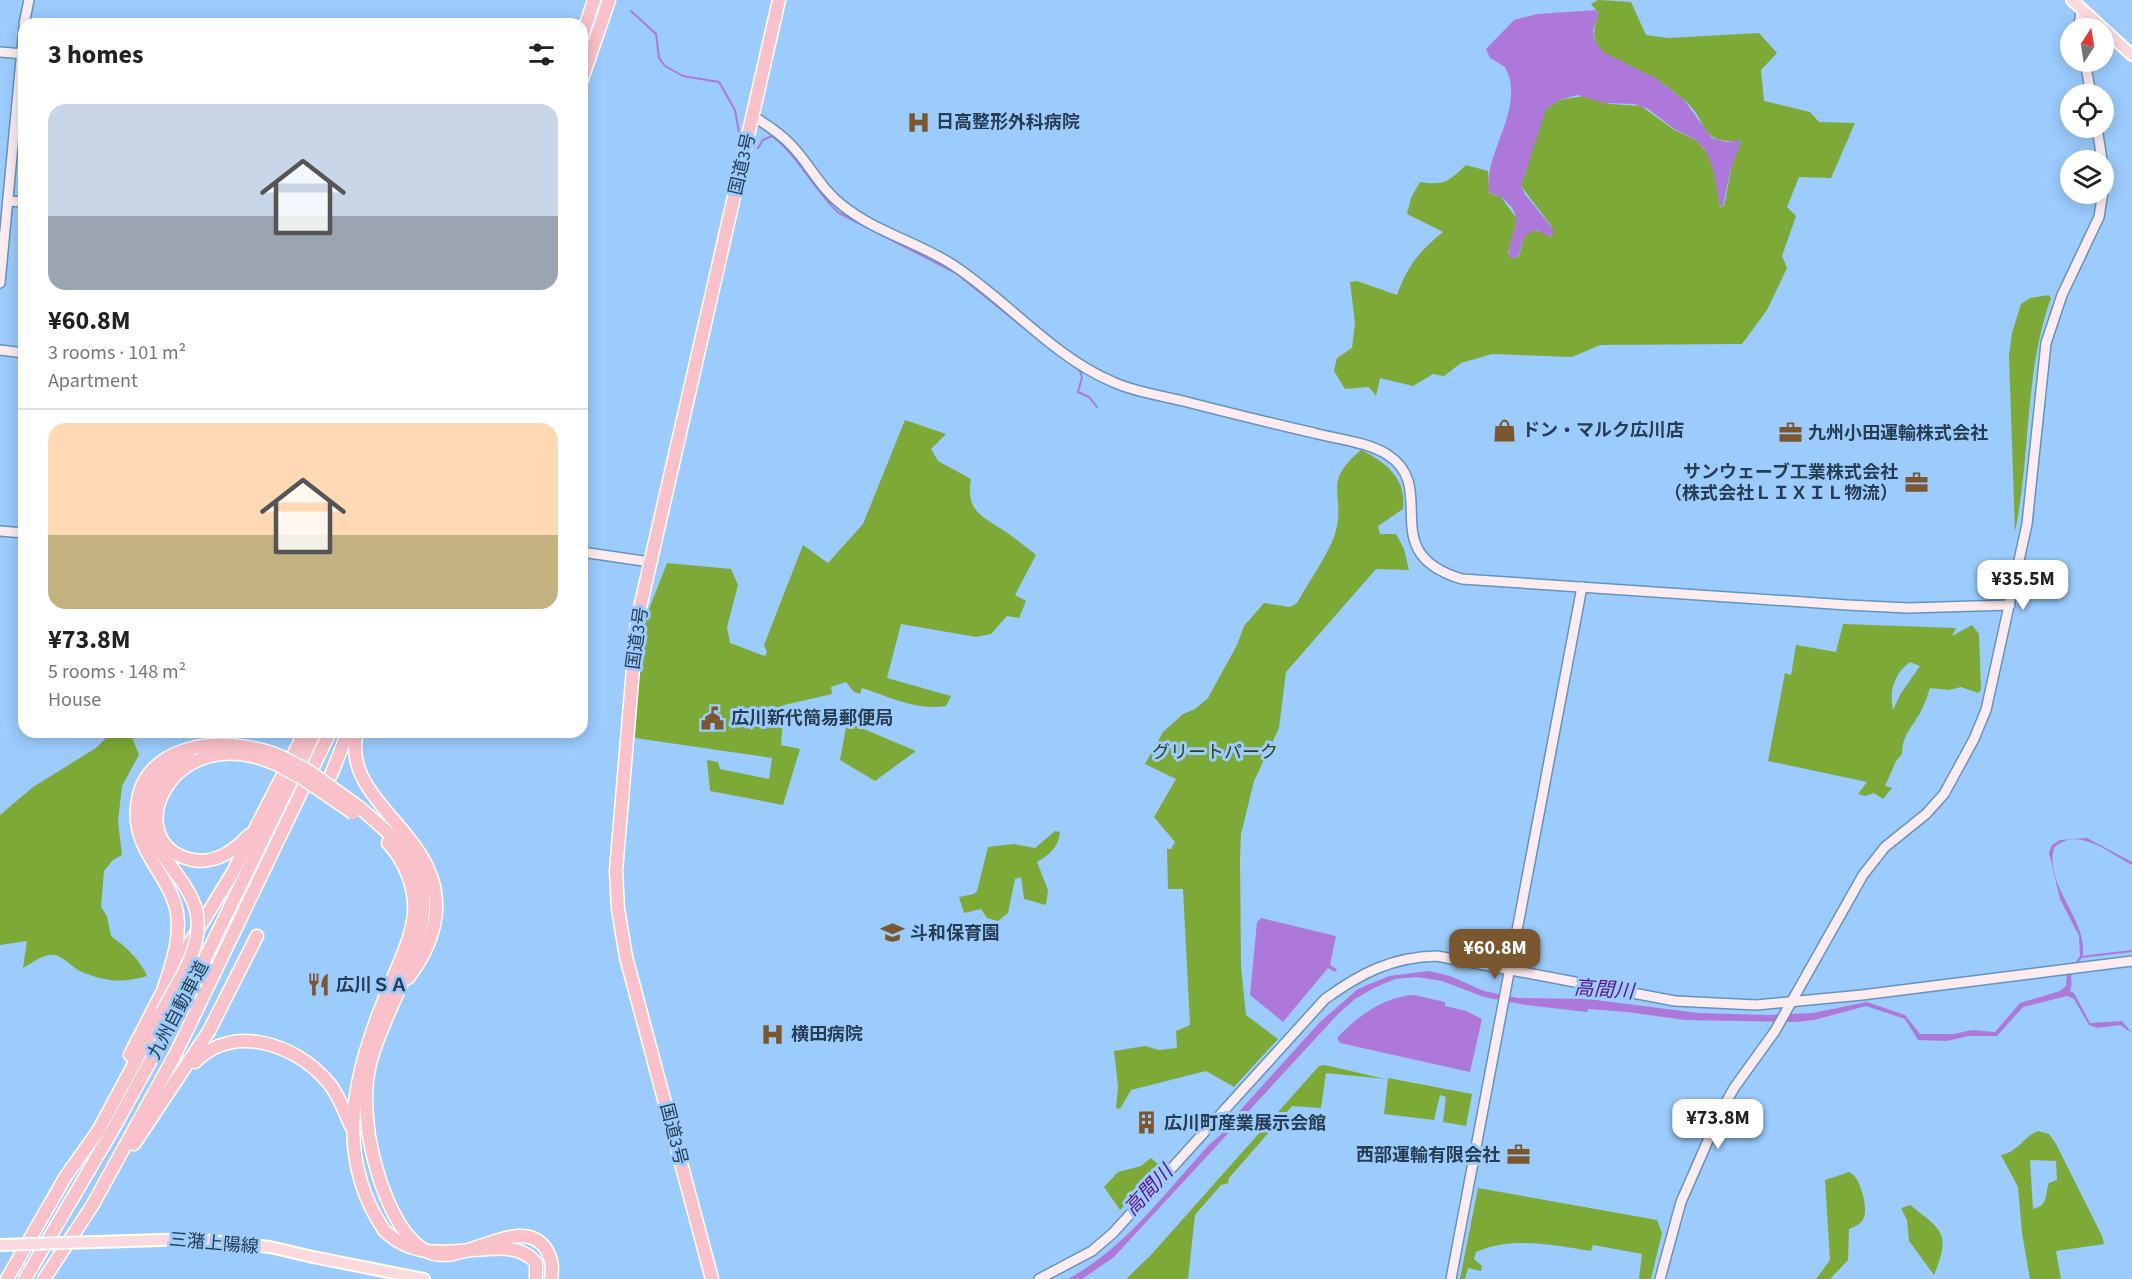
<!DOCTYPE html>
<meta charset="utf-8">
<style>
:root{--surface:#fff;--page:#f6f6f6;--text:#222;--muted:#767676;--line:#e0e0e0;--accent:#7a572f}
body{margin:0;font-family:"Source Sans 3","Noto Sans JP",sans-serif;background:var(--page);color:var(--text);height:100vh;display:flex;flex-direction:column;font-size:22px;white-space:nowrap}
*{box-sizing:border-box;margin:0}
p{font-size:20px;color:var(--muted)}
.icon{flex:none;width:33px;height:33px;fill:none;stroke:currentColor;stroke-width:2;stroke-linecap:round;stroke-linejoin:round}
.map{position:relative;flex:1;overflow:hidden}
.panel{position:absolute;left:18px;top:18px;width:570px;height:720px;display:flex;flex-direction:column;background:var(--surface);border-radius:18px;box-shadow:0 3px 15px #0003}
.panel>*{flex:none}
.needle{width:39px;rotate:12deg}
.buttons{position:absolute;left:2060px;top:18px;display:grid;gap:12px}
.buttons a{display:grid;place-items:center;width:54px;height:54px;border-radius:50%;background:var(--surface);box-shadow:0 3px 15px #0003;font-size:30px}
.price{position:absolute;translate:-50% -51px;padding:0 14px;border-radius:12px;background:#fff;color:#222;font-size:20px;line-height:39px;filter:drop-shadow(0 2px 3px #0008)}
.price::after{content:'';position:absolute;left:50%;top:36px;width:18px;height:14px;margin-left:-9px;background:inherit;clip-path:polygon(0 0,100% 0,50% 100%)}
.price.current{background:var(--accent);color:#fff}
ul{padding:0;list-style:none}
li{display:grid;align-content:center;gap:12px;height:318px;padding:0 30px}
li+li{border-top:2px solid var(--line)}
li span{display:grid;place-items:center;height:186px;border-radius:18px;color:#555}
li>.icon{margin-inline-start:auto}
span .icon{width:108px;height:108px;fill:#fffc;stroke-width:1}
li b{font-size:26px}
h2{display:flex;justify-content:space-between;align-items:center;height:72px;padding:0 30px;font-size:26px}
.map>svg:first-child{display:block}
</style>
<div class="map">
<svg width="2132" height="1279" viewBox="0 0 2132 1279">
<rect width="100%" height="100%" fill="#9bccfd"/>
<g fill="#7da936" fill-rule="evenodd">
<path d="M1598,0L1631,2L1646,35L1668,38L1759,33L1777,53L1761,70L1764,101L1810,112L1819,122L1855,123L1831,178L1799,177L1787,207L1796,216L1782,256L1787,268L1767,310L1742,344L1600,345L1572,357L1492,354L1461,363L1444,376L1433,374L1413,386L1380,378L1376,396L1369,387L1345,389L1334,371L1337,358L1352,348L1355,323L1350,282L1357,281L1397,295C1407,267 1419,251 1443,232L1407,214L1411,198L1420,182C1445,186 1449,181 1466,165L1488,171L1489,193L1501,197L1517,219L1508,253L1512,259L1519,256C1522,246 1523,227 1538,231C1544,232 1546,236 1552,236V227L1521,186L1545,110L1559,100L1583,96L1610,104L1641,106L1673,129L1696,140L1708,154L1714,170L1720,207L1724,206L1732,164L1741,141C1696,144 1711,122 1684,100C1675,93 1667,86 1658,80C1640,69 1615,66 1601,50C1589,37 1596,27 1598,12L1591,4Z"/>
<path d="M2049,295L2051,298C2024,373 2031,454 2015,532L2009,356L2012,333L2021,304L2030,298Z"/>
<path d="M905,420L946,434L931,449L938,461L971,479C965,511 983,517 1006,532C1016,539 1026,547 1036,555L1015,595L1026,601L1019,618L1007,616L991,634L976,637L901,624L887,678L951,696L946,706C917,711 890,697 862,688L860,694L854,692L846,682L831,687L832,694L784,705L781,745L800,749L783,805L710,791L707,760L718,762L720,769L769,779L772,758L635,738L639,672L646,617L667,563L731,569L738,585L727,627L730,643L765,656L767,652L764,645L803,545L828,563L863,524Z"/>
<path d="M1361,450C1386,462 1407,479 1403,509L1378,526L1380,534H1396L1404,549L1409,570L1376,569L1286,672L1279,728L1254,781L1241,834L1240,858L1241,966L1246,1015L1278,1039L1234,1087L1206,1071L1131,1090L1120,1109L1116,1108L1118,1086L1114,1051L1145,1046L1159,1050L1177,1048L1176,1031L1190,1025L1183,889H1168L1167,849H1171L1175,842L1154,817L1176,779L1145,764L1163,732L1183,714L1195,709L1208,698L1237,645L1244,626L1264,603L1290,607L1297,603C1308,583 1328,555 1335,534C1347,494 1320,484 1361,450Z"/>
<path d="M1843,624L1956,628L1952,636L1972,625L1979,634L1981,690L1978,693L1961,687L1949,690L1930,688C1927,696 1925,704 1921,711C1913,727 1902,734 1902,754L1896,761L1885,786L1892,788L1883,799L1874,793L1865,796L1858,794L1867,782L1768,761L1785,673L1791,675L1796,645L1836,652ZM1910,662L1920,666L1901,693L1893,710C1889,690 1894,674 1910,662Z"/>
<path d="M847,722L916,751L875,781L840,760Z"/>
<path d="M120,732L132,737L139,755L122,786L118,821L122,855L113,860L104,871L101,907L107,916L111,936C126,947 139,958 147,976C123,983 106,982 82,972C71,968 63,953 49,955C41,956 30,964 23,968L27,941L0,945V815L33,787L96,748L108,736Z"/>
<path d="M1055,831L1060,832C1059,847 1049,855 1037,862L1048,890L1046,905L1024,899L1021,877L1015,879L1008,913L998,921L987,918L981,909L964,913L959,897L974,894L977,891L988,847L1014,844L1035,848Z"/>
<path d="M1325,1065L1385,1079L1326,1073L1321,1108L1292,1106L1229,1178L1228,1183L1221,1185L1195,1215L1188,1279H1126L1150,1256L1319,1066Z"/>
<path d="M1388,1078L1472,1094L1466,1126L1443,1122L1446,1097L1440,1095L1434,1120L1384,1114Z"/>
<path d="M2038,1131L2049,1134L2056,1144L2102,1236L2104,1244L2056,1251L2061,1279H2030L2022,1233L2018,1187L2001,1155C2018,1152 2023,1137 2038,1131ZM2030,1160L2056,1161L2057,1180L2049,1183C2044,1196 2049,1205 2033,1209Z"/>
<path d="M1151,1158L1160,1166L1120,1210L1104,1187L1118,1172L1141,1166Z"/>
<path d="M1849,1172C1860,1176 1868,1206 1864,1217C1862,1224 1856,1226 1849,1229L1848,1260L1830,1279H1816L1830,1260L1825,1180Z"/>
<path d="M1478,1188L1657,1220L1662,1233L1651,1279H1639L1642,1254L1593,1245L1591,1251C1553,1245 1511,1236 1476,1252L1474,1259L1482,1266L1481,1271L1468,1268L1465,1279H1460Z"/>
<path d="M1910,1205C1943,1231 1951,1233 1934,1275L1909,1241L1907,1220L1901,1208Z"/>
</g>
<g fill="#ae78da">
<path d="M1597,10L1598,16L1593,30L1594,39L1603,52L1657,79L1684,100L1712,138L1726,142L1741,140L1730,172L1723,206H1720L1714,173L1706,151L1696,140L1673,128L1648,109L1634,104L1604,103L1578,95L1559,100L1546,109L1521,186L1525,194L1553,229V234L1549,237L1537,230C1523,232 1522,243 1519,255L1513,259L1509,256C1507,233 1530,219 1502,198C1497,194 1493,195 1489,192C1483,152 1527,108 1505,67L1490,58L1486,49L1514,20L1537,14Z"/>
<path d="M2087,838L2132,862V865C2110,854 2078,825 2054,848C2044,885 2086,918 2083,953C2082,961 2074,965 2072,973C2070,979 2073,984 2070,991L2074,993L2090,1023L2122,1021L2132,1033L2120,1025L2097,1028L2089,1025L2074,999L2067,996L2023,1007L1997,1036H1969L1947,1041L1918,1040L1905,1019L1866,1006L1814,1020L1796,1022L1685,1020L1627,1012L1588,1009L1587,1012L1526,1005L1484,997L1442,981L1417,977L1395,979L1374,988L1355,999L1339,1013L1114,1257L1082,1279H1068C1126,1248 1166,1191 1210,1144L1226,1130L1235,1116L1320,1022L1358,989L1389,976L1429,971L1450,976L1484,991L1518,998L1588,999L1698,1013L1769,1015L1813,1013L1867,1002L1905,1015L1920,1034H1954L1972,1030L1995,1032L2020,1003L2060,991L2066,986L2067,974L2080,956L2079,936L2060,899L2049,853L2052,845L2060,840Z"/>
<path d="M1261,918L1336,936L1330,965L1337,969L1335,972L1328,968L1283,1022L1250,995L1257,922Z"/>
<path d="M1414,995L1445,1002V1006L1466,1011L1482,1019L1470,1072L1340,1043L1337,1038C1358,1016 1383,997 1414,995Z"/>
</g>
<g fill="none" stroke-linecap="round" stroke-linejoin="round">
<g stroke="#ae78da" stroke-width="2">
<path d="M631,11L656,34L659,58L665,66L683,76L719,82L735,110L740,138"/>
<path d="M758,148L763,140L772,136C800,157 814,191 839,213L956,273L1039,340"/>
<path d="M1055,352L1080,371L1082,377L1078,392L1089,397L1097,407"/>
<path d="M2081,957L2132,951"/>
</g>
<defs>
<g id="secondary">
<path d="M24,24L29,0"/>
<path d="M2079,28L2081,9"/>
<path d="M0,52L24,54"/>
<path d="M2085,62L2091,94"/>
<path d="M753,116C767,125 781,134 792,146C810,165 821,189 842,205C875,232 918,242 953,265C1008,301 1052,356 1113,382C1135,392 1159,395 1183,401C1226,412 1270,423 1314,433C1337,439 1368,442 1388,455C1440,489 1374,553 1462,579L1847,605L1908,608L2010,605"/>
<path d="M2097,128L2102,160"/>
<path d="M8,201L24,202"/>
<path d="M0,283L24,28"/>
<path d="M0,350L24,353"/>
<path d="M0,531L24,533"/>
<path d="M582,552L650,562"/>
<path d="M1039,1279L1092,1251L1113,1233L1325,999C1361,973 1392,957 1437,956L1675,1001L1756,1005L1862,995L2132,961"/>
<path d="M1451,1279L1582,587"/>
<path d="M1660,1279L1681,1202L1720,1113L1734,1088L1775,1031L1863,875L1885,847L1926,814L1944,794L1974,739L1986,710L2027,524L2046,343L2062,295L2099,217L2104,185L2103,163"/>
</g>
<g id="primary">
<path d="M2072,0L2132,55"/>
<path d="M313,1257L424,1279"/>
</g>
<g id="highway">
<path d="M582,36L594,0"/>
<path d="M582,79L609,0"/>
<path d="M357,732C339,804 449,835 435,920C431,942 422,960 408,978"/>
<path d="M188,756C173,764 163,773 155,787C125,835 185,868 196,910"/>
<path d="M331,775L348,732"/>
<path d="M359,807C379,825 402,842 415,866C446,924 383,1007 370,1064C364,1088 366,1112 369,1136C375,1171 393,1233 426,1251C461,1270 520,1211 546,1249C552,1259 553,1267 551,1279"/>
<path d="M249,835C235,850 215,864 193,860C116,845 169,715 278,765"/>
<path d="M388,843C405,861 416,889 414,914C411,942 396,969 386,995C354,1073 333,1154 384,1230C432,1279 506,1225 536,1263V1279"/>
<path d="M176,966L233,872L305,732"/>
<path d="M164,988C172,963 181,939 177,913C171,879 140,855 137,821C131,740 227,733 282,757"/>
<path d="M130,1055L168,981"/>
<path d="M195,1062C233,1023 295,1044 327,1081C338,1093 344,1111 351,1126"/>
<path d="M134,1144L209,1031L257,936"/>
<path d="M7,1279L66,1176L98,1131L162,1012"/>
<path d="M25,1279L115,1126L194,981L315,732"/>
<path d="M44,1279L92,1206L176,1053L330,732"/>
<path d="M712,1279L626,957L618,909L616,871L637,621L779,0"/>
</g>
</defs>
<use href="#secondary" stroke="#6393c0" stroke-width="12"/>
<use href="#primary" stroke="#fff" stroke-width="14"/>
<use href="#highway" stroke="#fff" stroke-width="15"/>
<use href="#secondary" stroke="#fdecef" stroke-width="9"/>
<use href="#primary" stroke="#fbdadf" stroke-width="10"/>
<use href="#highway" stroke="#f9c1ca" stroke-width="12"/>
<defs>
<path id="primary-bridge" d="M0,1245L193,1239L270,1247L313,1257"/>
<g id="highway-bridge">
<path d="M282,757L309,771L359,807"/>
<path d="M278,765L305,780L353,813"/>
<path d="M162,1012C178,981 205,946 196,910"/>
</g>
</defs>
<use href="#primary-bridge" stroke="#fff" stroke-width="14" stroke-linecap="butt"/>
<use href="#highway-bridge" stroke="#fff" stroke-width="15" stroke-linecap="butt"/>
<use href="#primary-bridge" stroke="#fbdadf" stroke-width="10"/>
<use href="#highway-bridge" stroke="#f9c1ca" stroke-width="12"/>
</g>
<defs>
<symbol id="hospital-bare" viewBox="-9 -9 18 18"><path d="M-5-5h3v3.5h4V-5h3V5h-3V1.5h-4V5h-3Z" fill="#7a572f" stroke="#9bccfd" stroke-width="2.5" paint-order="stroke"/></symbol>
<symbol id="shop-bare" viewBox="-9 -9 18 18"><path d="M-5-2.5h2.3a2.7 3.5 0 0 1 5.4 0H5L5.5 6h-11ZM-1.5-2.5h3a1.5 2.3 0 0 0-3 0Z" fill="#7a572f" stroke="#9bccfd" stroke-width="2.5" paint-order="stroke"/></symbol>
<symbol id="office-bare" viewBox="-9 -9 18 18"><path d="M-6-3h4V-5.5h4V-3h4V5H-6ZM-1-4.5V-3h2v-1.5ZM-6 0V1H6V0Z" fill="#7a572f" stroke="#9bccfd" stroke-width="2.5" paint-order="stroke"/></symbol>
<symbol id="civic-bare" viewBox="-9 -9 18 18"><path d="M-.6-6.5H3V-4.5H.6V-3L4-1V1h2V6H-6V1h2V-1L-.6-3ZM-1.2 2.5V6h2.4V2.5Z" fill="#7a572f" stroke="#9bccfd" stroke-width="2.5" paint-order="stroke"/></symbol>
<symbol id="school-bare" viewBox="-9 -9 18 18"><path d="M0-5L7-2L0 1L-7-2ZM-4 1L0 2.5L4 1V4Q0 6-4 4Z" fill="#7a572f" stroke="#9bccfd" stroke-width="2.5" paint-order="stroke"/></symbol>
<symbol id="restaurant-bare" viewBox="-9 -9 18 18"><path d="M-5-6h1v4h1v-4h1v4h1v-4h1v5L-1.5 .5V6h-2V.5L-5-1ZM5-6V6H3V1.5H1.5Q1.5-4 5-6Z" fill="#7a572f" stroke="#9bccfd" stroke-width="2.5" paint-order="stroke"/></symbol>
<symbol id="building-bare" viewBox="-9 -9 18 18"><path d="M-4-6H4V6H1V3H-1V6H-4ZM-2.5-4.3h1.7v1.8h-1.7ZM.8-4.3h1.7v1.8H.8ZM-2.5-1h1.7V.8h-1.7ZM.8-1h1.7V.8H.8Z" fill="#7a572f" stroke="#9bccfd" stroke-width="2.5" paint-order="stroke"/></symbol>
</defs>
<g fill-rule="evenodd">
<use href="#hospital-bare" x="902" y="106" width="33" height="33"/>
<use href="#shop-bare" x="1488" y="414" width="33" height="33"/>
<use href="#office-bare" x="1774" y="416" width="33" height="33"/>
<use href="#office-bare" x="1900" y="466" width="33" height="33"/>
<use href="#civic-bare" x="696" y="702" width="33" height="33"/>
<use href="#school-bare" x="876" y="916" width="33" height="33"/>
<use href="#restaurant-bare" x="302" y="968" width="33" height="33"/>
<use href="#hospital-bare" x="756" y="1018" width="33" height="33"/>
<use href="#building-bare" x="1130" y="1106" width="33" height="33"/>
<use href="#office-bare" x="1502" y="1138" width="33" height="33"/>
</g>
<g text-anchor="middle" stroke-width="6" stroke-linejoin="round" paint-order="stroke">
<g font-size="18" font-weight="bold" fill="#283c50" stroke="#9bccfd" text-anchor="start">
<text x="936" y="128">日高整形外科病院</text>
<text x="1522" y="436">ドン・マルク広川店</text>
<text x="1808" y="439">九州小田運輸株式会社</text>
<text x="1898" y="478" text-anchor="end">サンウェーブ工業株式会社<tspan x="1898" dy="21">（株式会社ＬＩＸＩＬ物流）</tspan></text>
<text x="731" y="724">広川新代簡易郵便局</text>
<text x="910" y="939">斗和保育園</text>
<text x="336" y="991">広川ＳＡ</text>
<text x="791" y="1040">横田病院</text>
<text x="1164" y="1129">広川町産業展示会館</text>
<text x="1500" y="1161" text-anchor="end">西部運輸有限会社</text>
</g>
<g font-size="18" fill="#283c50" stroke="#9bccfd">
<text transform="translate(742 164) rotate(-77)" y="6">国道3号</text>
<text transform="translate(637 638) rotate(-82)" y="6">国道3号</text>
<text transform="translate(178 1010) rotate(-62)" y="6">九州自動車道</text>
<text transform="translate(674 1134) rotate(76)" y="6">国道3号</text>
<text transform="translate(214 1243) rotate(5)" y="6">三潴上陽線</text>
</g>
<g font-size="18" fill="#304215" stroke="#9bccfd">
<text x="1215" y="758">グリートパーク</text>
</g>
<g font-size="20" font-style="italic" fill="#5f128b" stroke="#9bccfd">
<text transform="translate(1604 989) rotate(4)" y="7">高間川</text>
<text transform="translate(1148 1190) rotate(-47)" y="7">高間川</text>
</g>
</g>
</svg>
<div class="buttons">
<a><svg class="needle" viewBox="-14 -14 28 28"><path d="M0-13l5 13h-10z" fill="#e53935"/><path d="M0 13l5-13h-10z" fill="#767676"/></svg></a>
<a><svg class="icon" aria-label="locate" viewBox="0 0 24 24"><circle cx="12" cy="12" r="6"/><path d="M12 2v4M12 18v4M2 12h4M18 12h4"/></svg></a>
<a><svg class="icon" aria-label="layers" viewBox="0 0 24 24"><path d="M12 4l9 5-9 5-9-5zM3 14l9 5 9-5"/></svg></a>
</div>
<b class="price" style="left:2023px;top:611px">¥35.5M</b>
<b class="price current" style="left:1495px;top:980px">¥60.8M</b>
<b class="price" style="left:1718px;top:1150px">¥73.8M</b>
<section class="panel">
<h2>3 homes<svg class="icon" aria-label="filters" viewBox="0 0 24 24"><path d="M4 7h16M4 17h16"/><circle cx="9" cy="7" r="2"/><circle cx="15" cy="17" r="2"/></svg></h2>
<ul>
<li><span style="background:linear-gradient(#c9d6e8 60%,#9aa5b1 0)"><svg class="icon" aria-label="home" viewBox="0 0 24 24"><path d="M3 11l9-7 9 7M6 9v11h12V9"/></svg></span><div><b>¥60.8M</b><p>3 rooms · 101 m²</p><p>Apartment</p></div></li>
<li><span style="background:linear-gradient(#ffd9b3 60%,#c2b280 0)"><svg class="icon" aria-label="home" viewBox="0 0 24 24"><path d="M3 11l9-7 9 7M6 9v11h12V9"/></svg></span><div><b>¥73.8M</b><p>5 rooms · 148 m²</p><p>House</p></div></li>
</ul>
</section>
</div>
